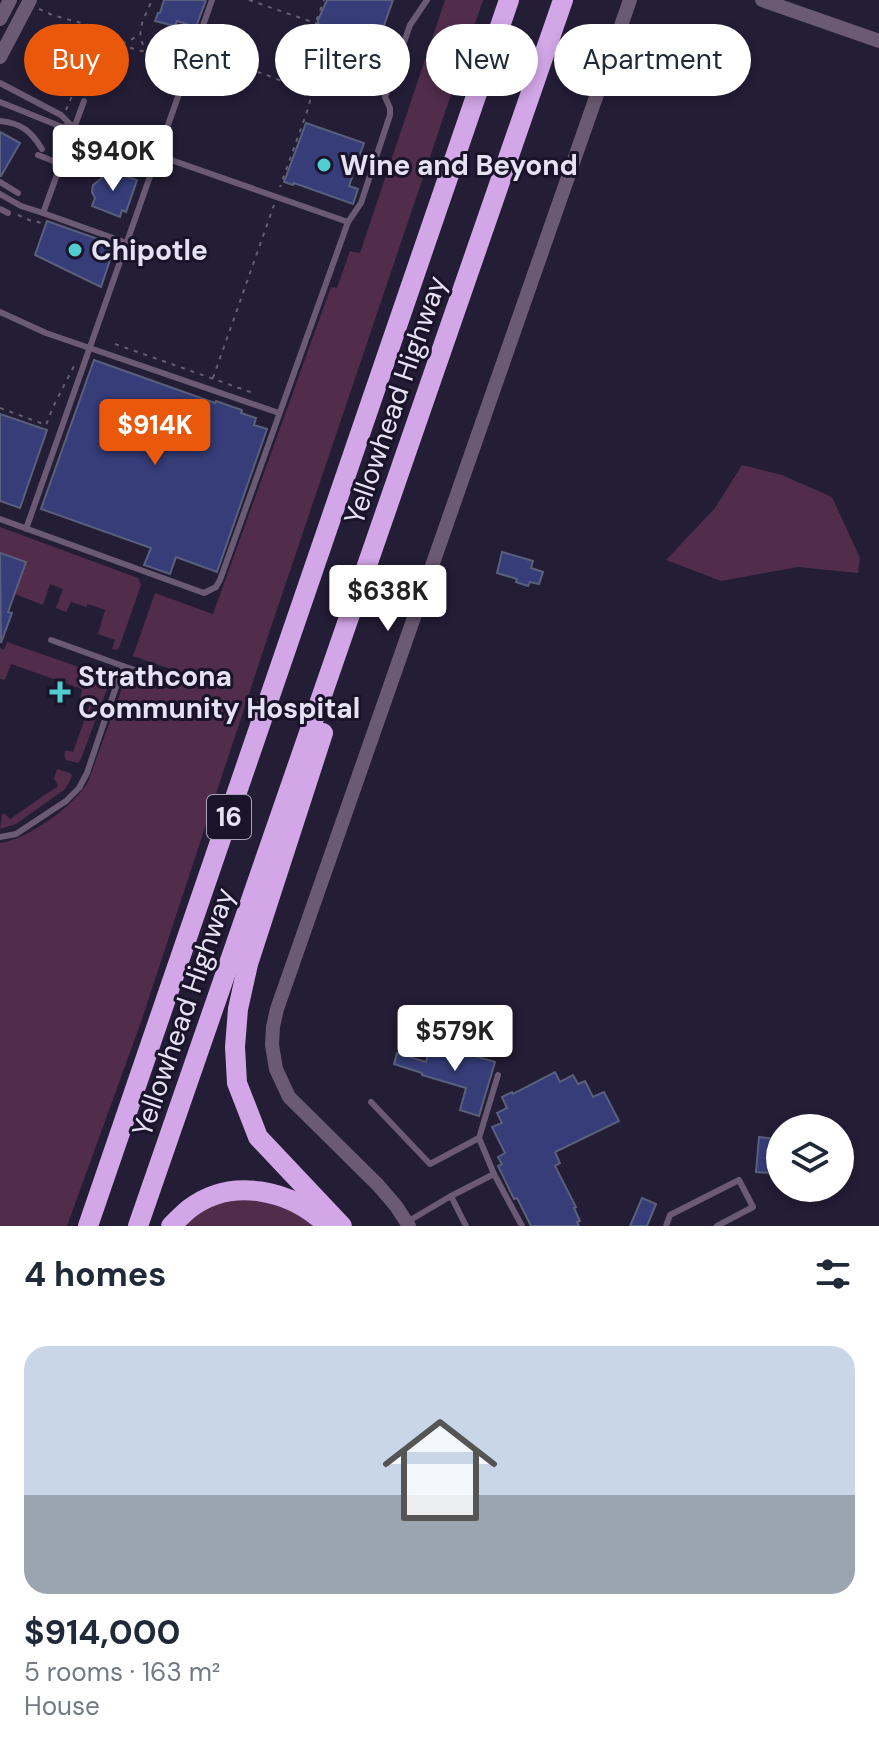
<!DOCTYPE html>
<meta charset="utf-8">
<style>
:root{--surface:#fff;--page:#f2f2f3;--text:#1f2937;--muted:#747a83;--line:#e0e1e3;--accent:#ea580c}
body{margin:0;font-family:"DM Sans",sans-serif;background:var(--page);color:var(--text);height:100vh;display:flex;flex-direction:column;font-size:30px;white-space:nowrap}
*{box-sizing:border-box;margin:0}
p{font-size:26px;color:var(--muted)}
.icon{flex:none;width:44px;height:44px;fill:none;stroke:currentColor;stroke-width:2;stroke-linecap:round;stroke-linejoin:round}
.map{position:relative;height:1226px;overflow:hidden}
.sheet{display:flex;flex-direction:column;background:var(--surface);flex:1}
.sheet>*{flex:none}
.guide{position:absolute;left:24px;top:24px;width:832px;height:72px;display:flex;gap:16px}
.tools{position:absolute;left:766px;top:1114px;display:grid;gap:16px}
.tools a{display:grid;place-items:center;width:88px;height:88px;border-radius:50%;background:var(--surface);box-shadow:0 4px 12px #0003;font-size:40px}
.price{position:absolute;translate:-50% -68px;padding:0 18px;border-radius:8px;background:#fff;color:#222;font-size:26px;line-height:52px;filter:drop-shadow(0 2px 4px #0008)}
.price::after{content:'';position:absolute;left:50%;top:48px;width:24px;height:18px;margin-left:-12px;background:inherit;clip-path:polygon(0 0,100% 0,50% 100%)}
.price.on{background:var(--accent);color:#fff}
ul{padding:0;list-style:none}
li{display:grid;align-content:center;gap:16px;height:424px;padding:0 24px}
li+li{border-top:2px solid var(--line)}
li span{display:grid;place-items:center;height:248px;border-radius:24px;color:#555}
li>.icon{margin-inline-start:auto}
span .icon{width:144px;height:144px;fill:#fffc;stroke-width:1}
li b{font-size:34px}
h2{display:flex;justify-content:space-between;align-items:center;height:96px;padding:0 24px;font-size:34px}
.pill{padding:0 28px;border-radius:36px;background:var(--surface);box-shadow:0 4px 12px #0003;font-size:28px;line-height:72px}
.pill.on{background:var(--accent);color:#fff}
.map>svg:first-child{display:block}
</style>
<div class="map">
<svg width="879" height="1226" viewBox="0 0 879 1226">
<rect width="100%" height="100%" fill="#231d36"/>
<g fill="#512d4b">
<path d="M445,0H483L270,630L141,1022L67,1226H0V843C28,839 74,806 88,782L122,688C134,669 153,684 170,689L176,671L133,656L155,593L213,614L331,287L337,288L350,251L360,253Z"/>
<path d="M742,465L782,475L832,497L860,558L858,573L798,567L721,581L666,560L715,508Z"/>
<path d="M0,527L138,578L141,585L119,648L117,650L112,649L115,640L98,634L105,610L88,604L86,607L71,602L66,612L56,608L63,589L50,584L43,605L15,594L26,562L0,553Z"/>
<path d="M7,642L102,675L106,678L108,686L81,759L78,763L66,760L64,755L66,750L73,752L90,704L80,699L82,689L11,664L5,680L0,679V648L4,650Z"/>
<path d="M57,769L70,773L72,775L69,783L64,790L16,824L0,829L2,814H5L10,819L58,786L54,778Z"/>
<path d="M231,1200H273L320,1226H180L198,1211Z"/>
</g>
<g fill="#363d79" stroke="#59607c" stroke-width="2">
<path d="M164,0H206L196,27L177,21L175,26L155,21L158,13H160Z"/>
<path d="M327,0H393L371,62L379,69L373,84L307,62L321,25L318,24V20Z"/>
<path d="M44,37L73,48L59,87L33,78L43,50L39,48Z"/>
<path d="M306,123L364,143L349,186L358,189L353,204L294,183L293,185L284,182Z"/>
<path d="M0,132L20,143L1,176H0Z"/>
<path d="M105,169L137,180L126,212L122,210L120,217L92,206L95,198L92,192L93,185L102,178Z"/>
<path d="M47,221L115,245L101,287L35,255Z"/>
<path d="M94,360L215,403L216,401L242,410L241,413L256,418L254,425L267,429L217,572L176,557L170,574L144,565L151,548L41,509Z"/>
<path d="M0,414L47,430L20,508L0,501Z"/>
<path d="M502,552L533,561L531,568L543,572L539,584L530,582L528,586L516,582L517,579L497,573Z"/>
<path d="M0,553L26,562L8,612L12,613L1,643Z"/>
<path d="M431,1043L495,1062L479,1116L460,1110L466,1088L422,1075V1073L394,1064L397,1053L426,1062Z"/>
<path d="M555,1072L560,1082L573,1075L578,1084L585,1081L593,1097L604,1092L619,1121L555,1152L560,1163L555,1166L576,1207L574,1208L580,1221L577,1222L579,1226H531L517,1198L514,1199L498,1166L502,1164L498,1157L505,1153L492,1127L502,1123L497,1113L507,1108L502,1097L512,1092L513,1094Z"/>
<path d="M759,1137L775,1139L772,1173L756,1172Z"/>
<path d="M642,1198L656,1204L647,1226H630Z"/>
</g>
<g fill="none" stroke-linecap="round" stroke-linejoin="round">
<g stroke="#645f75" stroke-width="2" stroke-dasharray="4 6" stroke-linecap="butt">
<path d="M249,0L318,24"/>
<path d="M39,9L52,15L92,26C99,29 101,34 107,37C131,52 155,53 182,58"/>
<path d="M84,25C89,33 90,35 100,34"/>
<path d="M122,44L138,36"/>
<path d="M149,53C132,34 144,20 152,0"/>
<path d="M199,64C219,74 224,65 242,68C260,71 299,86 310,100L309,106L280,187"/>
<path d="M299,87L303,75L304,54L324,0"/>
<path d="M66,110L75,89L70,88L68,84L79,52L87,42L91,34"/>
<path d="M18,215L29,220L42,223"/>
<path d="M115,344L256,394"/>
<path d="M213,378L274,205"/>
<path d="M0,408L46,425L53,407L74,366"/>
</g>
<g stroke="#6b5a73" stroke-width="6">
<path d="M0,83L61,115L71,125L348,222"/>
<path d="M84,101L43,213L127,243"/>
<path d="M0,102L62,127L71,125"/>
<path d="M0,121C21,123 31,131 42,149"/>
<path d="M38,155L61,164"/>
<path d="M0,182L18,193"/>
<path d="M0,194L21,206L43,213"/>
<path d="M0,209L8,213"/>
<path d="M0,312L46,333L279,413"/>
<path d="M0,519L204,593L216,587L220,580L348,222L361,203L390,115V108L385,97L410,25L427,0"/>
<path d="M26,529L212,0"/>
<path d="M123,666L171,682"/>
<path d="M0,837L16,834L66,801L79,788L87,773L123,666L51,640"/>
<path d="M371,1102L430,1164L479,1138"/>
<path d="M494,1174L479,1138L498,1075"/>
<path d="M451,1196L466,1226"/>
<path d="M407,1222L451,1196L494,1174L522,1226"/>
<path d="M666,1226L670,1215L739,1180L753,1207L717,1226"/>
</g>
<g stroke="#6b5a73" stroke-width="14">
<path d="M762,0L879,41"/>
<path d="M0,19L10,0"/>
<path d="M0,57L30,0"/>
<path d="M409,1226L396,1206L378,1185L289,1097L276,1069L272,1045L273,1027L277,1009L630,0"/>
</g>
<g stroke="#d2a6e7" stroke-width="20">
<path d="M323,733L248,964L238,1009L235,1047L237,1083L258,1137L342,1226"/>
<path d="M88,1226L509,0"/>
<path d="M138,1226L563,0"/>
<path d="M171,1226C177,1220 183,1214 189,1209C232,1176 291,1190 327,1225"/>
</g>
</g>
<g fill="#52cdcf" stroke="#1a142b" stroke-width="3">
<circle cx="324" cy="165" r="8"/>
<circle cx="75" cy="250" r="8"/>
<path d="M56 680h8v8h8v8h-8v8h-8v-8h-8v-8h8z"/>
</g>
<g text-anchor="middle" stroke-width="6" stroke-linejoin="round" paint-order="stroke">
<rect fill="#1a142b" stroke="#a8a4b7" stroke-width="2" x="207" y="795" width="44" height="44" rx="6"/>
<g font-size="26" font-weight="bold" fill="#e5e2f3">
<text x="229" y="826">16</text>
</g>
<g font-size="28" font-weight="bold" fill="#e5e2f3" stroke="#1a142b" text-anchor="start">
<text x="340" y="175">Wine and Beyond</text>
<text x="91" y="260">Chipotle</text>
<text x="78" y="686">Strathcona<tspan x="78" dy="32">Community Hospital</tspan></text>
</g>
<g font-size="28" fill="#e5e2f3" stroke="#1a142b">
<text transform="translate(395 400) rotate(-71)" y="10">Yellowhead Highway</text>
<text transform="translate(183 1012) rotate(-71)" y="10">Yellowhead Highway</text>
</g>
</g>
</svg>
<div class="tools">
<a><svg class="icon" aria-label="layers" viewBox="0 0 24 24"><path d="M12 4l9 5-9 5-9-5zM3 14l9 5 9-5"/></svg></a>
</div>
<b class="price" style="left:113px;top:193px">$940K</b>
<b class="price on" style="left:155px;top:467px">$914K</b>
<b class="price" style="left:388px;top:633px">$638K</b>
<b class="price" style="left:455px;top:1073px">$579K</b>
<div class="guide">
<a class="pill on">Buy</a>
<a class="pill">Rent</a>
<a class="pill">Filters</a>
<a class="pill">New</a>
<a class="pill">Apartment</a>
</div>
</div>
<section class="sheet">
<h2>4 homes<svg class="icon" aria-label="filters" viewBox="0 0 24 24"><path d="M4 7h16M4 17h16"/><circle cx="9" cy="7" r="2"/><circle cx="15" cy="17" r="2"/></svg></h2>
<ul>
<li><span style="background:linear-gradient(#c9d6e8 60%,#9aa5b1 0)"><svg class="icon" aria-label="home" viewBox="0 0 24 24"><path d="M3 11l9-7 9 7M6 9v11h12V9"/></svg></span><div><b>$914,000</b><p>5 rooms · 163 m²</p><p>House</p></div></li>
</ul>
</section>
